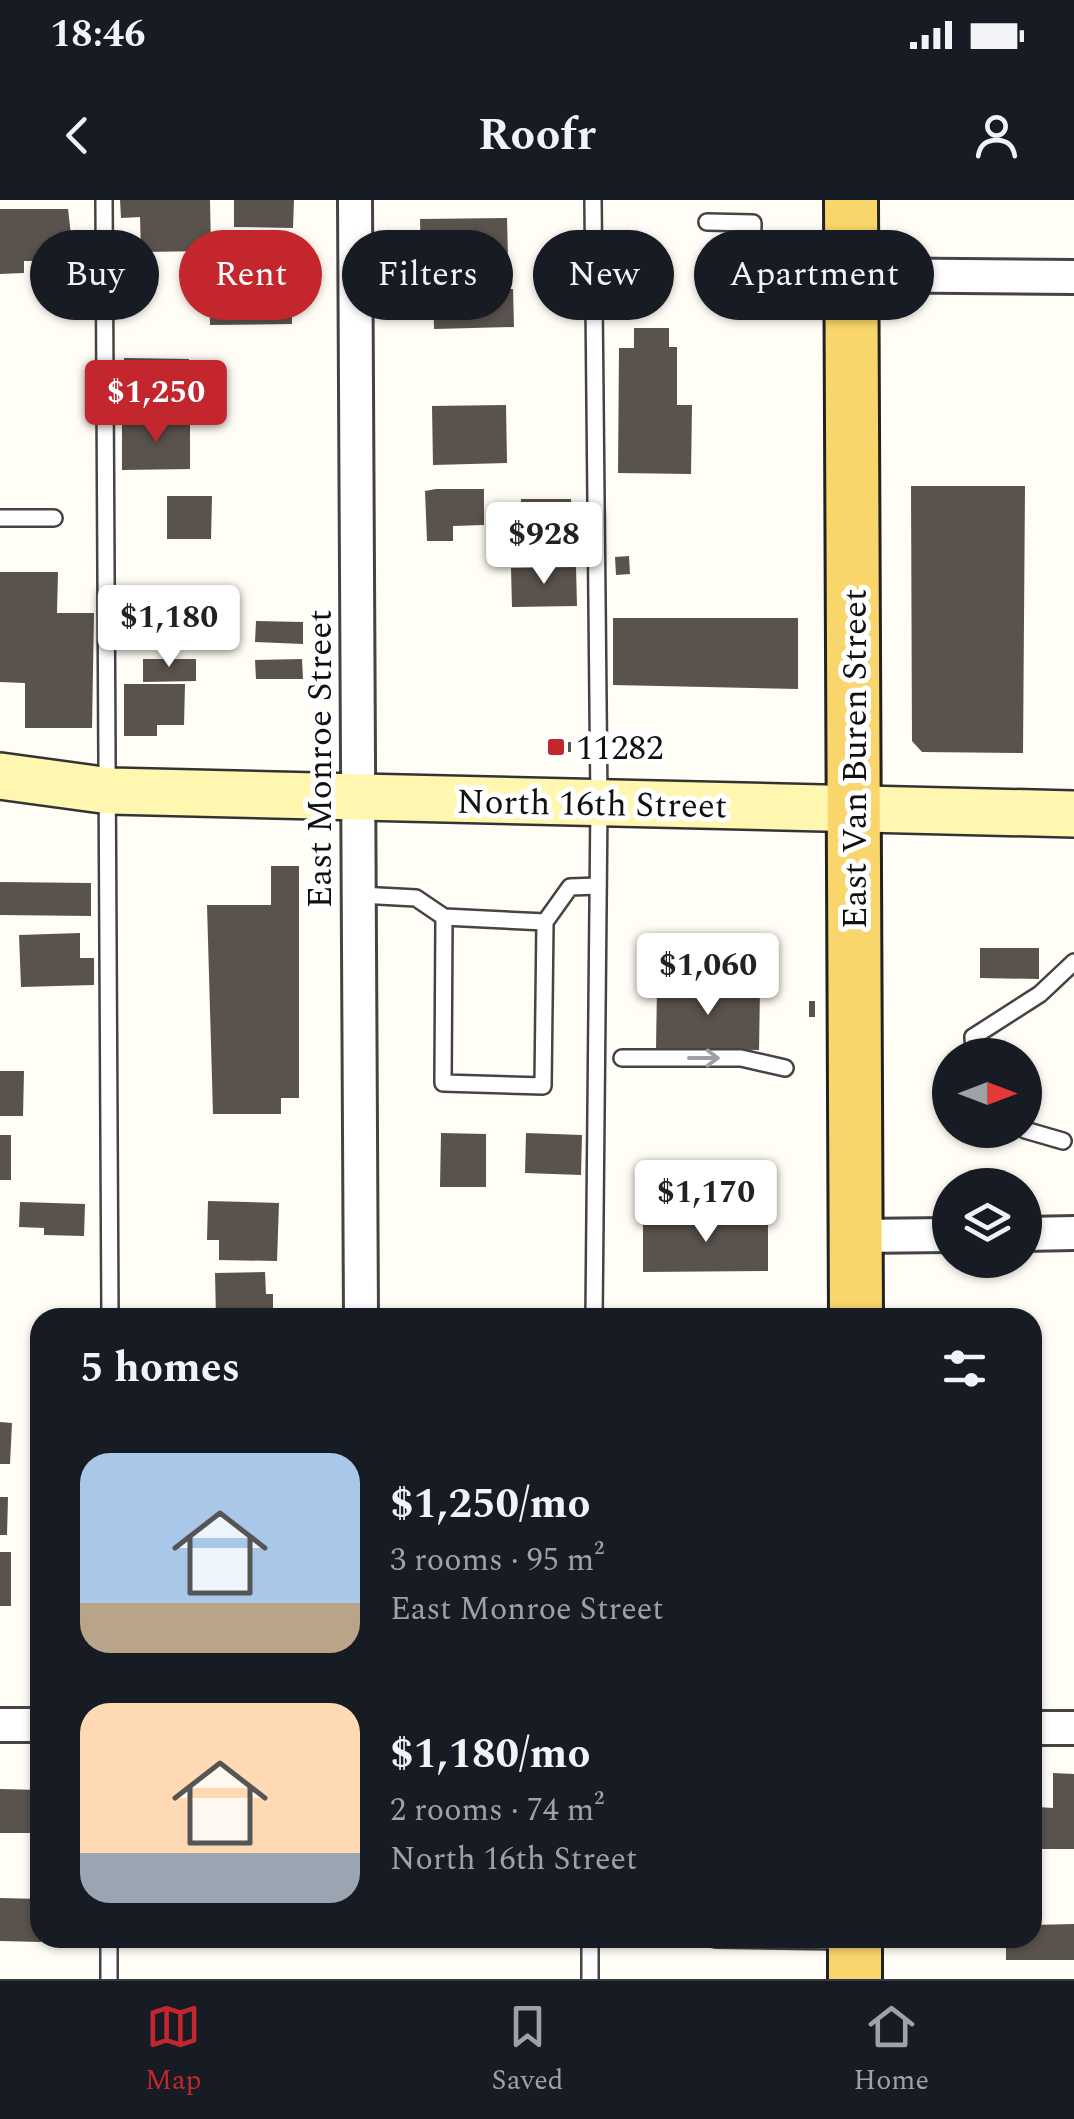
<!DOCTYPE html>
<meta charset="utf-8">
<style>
:root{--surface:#171b24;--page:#242831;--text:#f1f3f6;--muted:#9ea1a6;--line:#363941;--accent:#c4262e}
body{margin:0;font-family:Spectral,serif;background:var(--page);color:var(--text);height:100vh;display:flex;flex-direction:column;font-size:38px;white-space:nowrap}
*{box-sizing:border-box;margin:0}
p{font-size:32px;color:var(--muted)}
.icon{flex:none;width:55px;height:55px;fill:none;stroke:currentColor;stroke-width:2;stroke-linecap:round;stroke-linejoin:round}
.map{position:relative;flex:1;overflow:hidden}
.panel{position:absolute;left:30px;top:1108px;width:1012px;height:640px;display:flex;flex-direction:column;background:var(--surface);border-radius:30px;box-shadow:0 2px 8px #0004}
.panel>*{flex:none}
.hud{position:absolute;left:30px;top:30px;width:1015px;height:90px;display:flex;gap:20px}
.needle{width:65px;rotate:90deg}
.controls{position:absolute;left:932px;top:838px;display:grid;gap:20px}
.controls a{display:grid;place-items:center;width:110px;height:110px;border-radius:50%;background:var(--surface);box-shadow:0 2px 8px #0004;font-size:50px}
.price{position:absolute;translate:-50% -85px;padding:0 22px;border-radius:10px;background:#fff;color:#222;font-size:32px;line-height:65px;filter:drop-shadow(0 2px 5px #0008)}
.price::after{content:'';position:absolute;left:50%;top:60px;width:30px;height:22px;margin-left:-15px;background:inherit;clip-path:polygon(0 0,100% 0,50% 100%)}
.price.on{background:var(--accent);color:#fff}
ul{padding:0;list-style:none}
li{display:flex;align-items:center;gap:30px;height:250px;padding:0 50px}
li span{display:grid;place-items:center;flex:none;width:280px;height:200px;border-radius:30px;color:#555}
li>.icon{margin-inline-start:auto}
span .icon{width:120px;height:120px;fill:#fffc;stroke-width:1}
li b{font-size:42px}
h2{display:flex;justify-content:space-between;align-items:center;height:120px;padding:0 50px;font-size:42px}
.chip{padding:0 35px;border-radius:45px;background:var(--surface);box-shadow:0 2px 8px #0004;font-size:35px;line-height:90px}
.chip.on{background:var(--accent);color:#fff}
.status{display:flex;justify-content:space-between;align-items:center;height:70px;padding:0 50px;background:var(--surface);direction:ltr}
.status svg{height:28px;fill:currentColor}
header{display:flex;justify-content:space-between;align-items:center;height:130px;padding:0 50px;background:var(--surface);font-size:45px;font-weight:700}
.tabs{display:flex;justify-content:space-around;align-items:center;height:140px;border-top:2px solid var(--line);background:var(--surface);font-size:28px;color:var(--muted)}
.tabs a{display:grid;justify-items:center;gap:5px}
.tabs .on{color:var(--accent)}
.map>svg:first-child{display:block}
</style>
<div class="status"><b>18:46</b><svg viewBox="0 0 49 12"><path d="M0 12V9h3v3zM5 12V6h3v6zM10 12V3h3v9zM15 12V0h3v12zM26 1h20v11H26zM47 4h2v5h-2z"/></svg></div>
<header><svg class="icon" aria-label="back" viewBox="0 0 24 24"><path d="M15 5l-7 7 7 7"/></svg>Roofr<svg class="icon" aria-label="person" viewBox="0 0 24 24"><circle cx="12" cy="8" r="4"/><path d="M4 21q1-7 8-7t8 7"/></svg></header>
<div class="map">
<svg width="1074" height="1779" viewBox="0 0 1074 1779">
<rect width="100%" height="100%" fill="#fffdf5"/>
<g fill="#5a524d">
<path d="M120,0H210L211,51L141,52L140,17L121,18Z"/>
<path d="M234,0H294L293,28L234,27Z"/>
<path d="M0,9H68L74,61H24V73L0,74Z"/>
<path d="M507,18L508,58L421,59L420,19Z"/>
<path d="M292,72V124L210,125L209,73Z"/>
<path d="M513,89L514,127L434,129L433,91Z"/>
<path d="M634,128H669V147H677V205H692L691,274L618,273L619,148H634Z"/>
<path d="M124,158L189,159L188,187L222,188V205L123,202Z"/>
<path d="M506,205L507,263L433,265L432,206Z"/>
<path d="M190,221V269L122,270V222Z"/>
<path d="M911,286H1025L1023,553L922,552L912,541Z"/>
<path d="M436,289H484V325L453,326V341H427L425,291Z"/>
<path d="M167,296H212L211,339H167Z"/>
<path d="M521,299H571L572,335H536V345H522V335H512V322H520Z"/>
<path d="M629,356L630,374L616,375L615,357Z"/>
<path d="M576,367L577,406L512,407L511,368Z"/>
<path d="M0,372H58L57,413H94L92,528H25V483L0,482Z"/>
<path d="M613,418H798V489L613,485Z"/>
<path d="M143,421L187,423L186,442L142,441Z"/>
<path d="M256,421L303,422V444L255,442Z"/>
<path d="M143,459H196V481L143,482Z"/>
<path d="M302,459L303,479H256L255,460Z"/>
<path d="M124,484H185L184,525H157V536H124Z"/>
<path d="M571,542V552H554V543Z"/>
<path d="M271,666H299V898H281V914H213L207,705H271Z"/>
<path d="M0,682L91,683V716L0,715Z"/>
<path d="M80,733V758H94V785L21,787L19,735Z"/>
<path d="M980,748H1039V779L980,778Z"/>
<path d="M657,787L760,788L759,850L656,849Z"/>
<rect x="809" y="801" width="6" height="16"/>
<path d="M0,871H24L23,916H0Z"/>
<path d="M441,933L486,934V987H440Z"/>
<path d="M526,933L582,935L581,975L525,973Z"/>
<rect x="0" y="935" width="11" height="45"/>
<path d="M208,1001L279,1003L277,1061L219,1060V1040H207Z"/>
<path d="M20,1002L85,1004L84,1036L44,1035V1028L19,1027Z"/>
<path d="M768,1017V1071L643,1072V1019Z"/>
<path d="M265,1072L266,1094H273V1118H216L215,1073Z"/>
<path d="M0,1222L12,1223L10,1264H0Z"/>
<path d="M0,1297H8L7,1335H0Z"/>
<rect x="0" y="1352" width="11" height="54"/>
<path d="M1053,1573L1074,1574V1649H1037V1607L1053,1608Z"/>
<path d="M0,1589L40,1590V1633H0Z"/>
<path d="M0,1698L40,1699L41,1742L0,1741Z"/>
<path d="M1074,1724V1760H1006V1738H1032V1725Z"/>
<path d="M174,1738H303V1743Z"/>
<path d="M403,1738H563V1743L403,1741Z"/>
</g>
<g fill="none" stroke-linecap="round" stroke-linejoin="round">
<defs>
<g id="service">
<path d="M104,0L110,1118"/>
<path d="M593,0L599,603L594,1118"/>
<path d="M707,22L753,23L751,104L845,106"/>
<path d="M0,318H54"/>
<path d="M360,695L416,698L444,717L545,722"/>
<path d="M444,717L443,883L543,886L545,722L570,687L598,686"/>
<path d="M974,855L973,837L1040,794L1074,762"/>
<path d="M622,858H741L785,868"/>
<path d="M1025,930L1063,941"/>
<path d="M590,1738V1779"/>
<path d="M715,1739L846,1741"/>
<path d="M109,1779V1738"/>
</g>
<g id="minor">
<path d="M355,0L361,1118"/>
<path d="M851,75L1074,77"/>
<path d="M1025,1034L1074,1033"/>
<path d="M857,1036L950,1035"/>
<path d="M0,1525H40"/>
<path d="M1032,1528H1074"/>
</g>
<path id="secondary" d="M0,576L110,591L1074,614"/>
<g id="primary">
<path d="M851,0L856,1118"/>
<path d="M855,1738V1779"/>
</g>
</defs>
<use href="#service" stroke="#444" stroke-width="20"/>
<use href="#minor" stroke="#444" stroke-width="38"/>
<use href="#secondary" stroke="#333" stroke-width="50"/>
<use href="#primary" stroke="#222" stroke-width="58"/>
<use href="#service" stroke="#fff" stroke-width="15"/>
<use href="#minor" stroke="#fff" stroke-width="32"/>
<use href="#secondary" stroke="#fff6b0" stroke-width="45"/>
<use href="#primary" stroke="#f9d66b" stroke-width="52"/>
</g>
<defs><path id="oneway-shaft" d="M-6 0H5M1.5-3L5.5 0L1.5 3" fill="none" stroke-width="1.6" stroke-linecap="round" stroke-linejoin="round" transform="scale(2.5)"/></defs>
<use stroke="#a0a0a0" href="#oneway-shaft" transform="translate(704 858)"/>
<rect fill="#c4262e" stroke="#fff" stroke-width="4" x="546" y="537" width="20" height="20" rx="5"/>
<g text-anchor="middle" stroke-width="10" stroke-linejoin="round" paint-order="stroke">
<g font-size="35" fill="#111" stroke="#fff" text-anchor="start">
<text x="576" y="559">11282</text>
</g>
<g font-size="35" fill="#111" stroke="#fff">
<text transform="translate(319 559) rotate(-90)" y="12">East Monroe Street</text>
<text transform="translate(854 559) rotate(-90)" y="12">East Van Buren Street</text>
<text transform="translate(592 603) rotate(1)" y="12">North 16th Street</text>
</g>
</g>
</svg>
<div class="controls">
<a><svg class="needle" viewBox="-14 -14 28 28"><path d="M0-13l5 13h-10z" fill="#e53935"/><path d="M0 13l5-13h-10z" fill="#9ea1a6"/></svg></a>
<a><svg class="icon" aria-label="layers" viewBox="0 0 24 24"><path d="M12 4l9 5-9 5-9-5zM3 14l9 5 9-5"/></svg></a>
</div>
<b class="price on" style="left:156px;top:245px">$1,250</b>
<b class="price" style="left:544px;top:387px">$928</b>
<b class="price" style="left:169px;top:470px">$1,180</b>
<b class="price" style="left:708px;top:818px">$1,060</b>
<b class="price" style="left:706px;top:1045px">$1,170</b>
<div class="hud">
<a class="chip">Buy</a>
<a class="chip on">Rent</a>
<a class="chip">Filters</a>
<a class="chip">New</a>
<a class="chip">Apartment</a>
</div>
<section class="panel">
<h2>5 homes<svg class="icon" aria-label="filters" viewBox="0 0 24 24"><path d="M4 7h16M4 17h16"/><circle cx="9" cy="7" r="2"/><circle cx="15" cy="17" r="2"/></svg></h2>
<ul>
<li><span style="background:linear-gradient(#a9c7e8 75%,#b9a48a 0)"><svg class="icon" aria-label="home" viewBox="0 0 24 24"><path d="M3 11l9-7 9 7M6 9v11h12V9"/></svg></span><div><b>$1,250/mo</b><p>3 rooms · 95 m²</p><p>East Monroe Street</p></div></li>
<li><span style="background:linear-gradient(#ffd9b3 75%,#9aa5b1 0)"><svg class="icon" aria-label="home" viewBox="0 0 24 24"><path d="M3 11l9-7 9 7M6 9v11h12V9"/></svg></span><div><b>$1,180/mo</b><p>2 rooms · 74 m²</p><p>North 16th Street</p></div></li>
</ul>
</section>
</div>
<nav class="tabs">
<a class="on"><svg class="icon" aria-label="map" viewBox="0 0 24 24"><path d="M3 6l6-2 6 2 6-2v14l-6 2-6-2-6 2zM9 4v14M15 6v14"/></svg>Map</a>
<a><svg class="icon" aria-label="saved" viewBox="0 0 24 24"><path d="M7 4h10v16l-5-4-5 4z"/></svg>Saved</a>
<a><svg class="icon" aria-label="home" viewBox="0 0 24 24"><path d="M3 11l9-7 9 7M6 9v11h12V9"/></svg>Home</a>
</nav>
